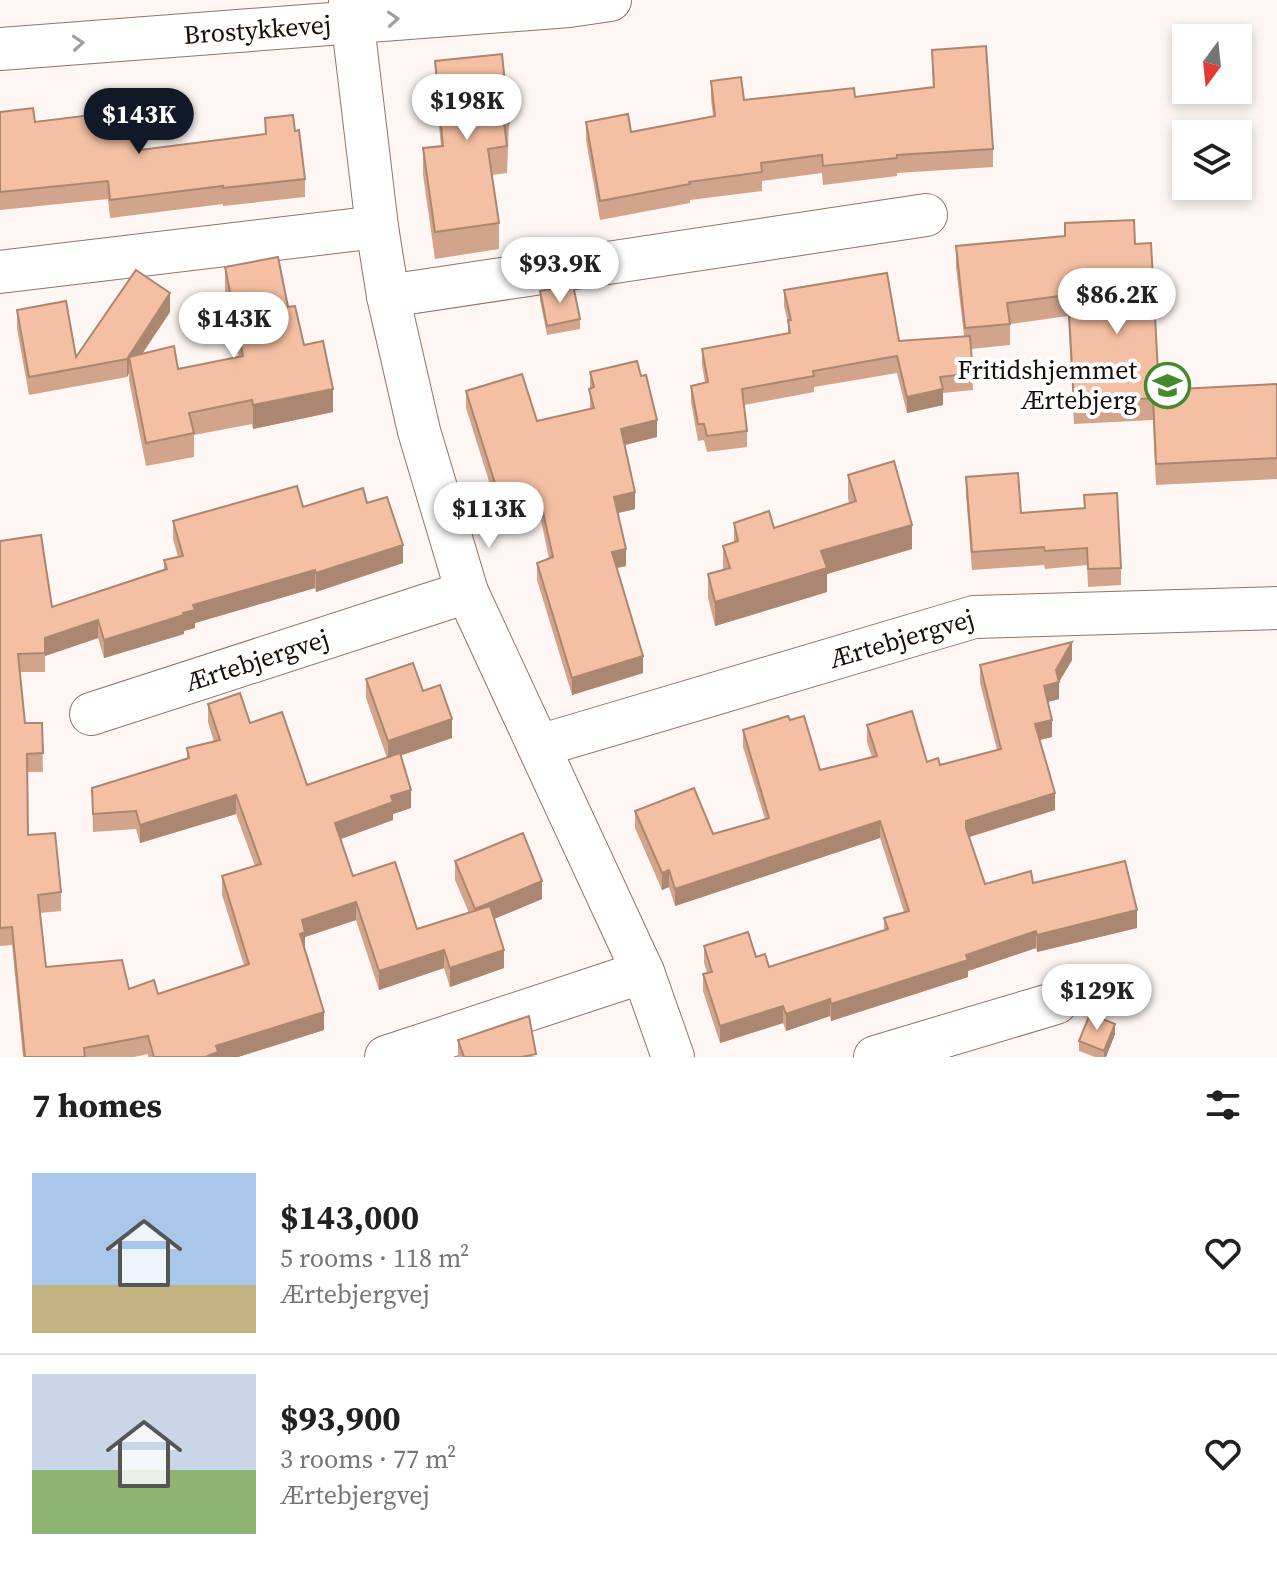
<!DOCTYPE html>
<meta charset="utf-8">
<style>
:root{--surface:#fff;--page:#f6f6f6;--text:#202124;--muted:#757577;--line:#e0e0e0;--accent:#111827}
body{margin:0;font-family:"Source Serif 4",serif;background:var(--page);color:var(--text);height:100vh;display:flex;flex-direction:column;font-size:30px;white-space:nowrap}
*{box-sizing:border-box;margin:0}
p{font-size:26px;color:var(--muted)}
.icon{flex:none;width:44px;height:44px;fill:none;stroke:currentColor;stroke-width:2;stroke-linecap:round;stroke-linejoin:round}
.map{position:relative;height:1057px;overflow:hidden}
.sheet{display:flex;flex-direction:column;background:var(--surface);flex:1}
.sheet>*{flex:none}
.needle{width:52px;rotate:195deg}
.fabs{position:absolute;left:1172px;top:24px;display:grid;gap:16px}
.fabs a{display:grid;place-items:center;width:80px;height:80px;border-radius:0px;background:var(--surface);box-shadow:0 4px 12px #0003;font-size:40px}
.price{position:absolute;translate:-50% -68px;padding:0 18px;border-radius:28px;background:#fff;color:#222;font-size:26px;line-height:52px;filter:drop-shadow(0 2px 4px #0008)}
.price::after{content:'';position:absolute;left:50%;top:48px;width:24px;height:18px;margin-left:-12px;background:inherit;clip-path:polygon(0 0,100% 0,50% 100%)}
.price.selected{background:var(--accent);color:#fff}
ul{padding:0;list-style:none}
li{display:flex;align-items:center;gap:24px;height:200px;padding:0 32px}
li+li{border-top:2px solid var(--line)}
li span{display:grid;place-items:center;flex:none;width:224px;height:160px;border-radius:0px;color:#555}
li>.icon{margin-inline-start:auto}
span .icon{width:96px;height:96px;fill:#fffc;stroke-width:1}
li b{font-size:34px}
h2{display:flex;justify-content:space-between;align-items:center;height:96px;padding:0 32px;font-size:34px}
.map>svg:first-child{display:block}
</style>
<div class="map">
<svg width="1277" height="1057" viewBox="0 0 1277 1057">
<rect width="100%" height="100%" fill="#fef6f3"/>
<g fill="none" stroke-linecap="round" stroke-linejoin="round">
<defs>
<g id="minor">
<path d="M350,0L377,227L388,296L419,431L467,592L643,972L673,1057"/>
<path id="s1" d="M0,49L569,6L610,0"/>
<path d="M0,272L377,227"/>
<path d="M388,296L926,215"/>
<path id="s2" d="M91,714L467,592"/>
<path id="s3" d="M539,746L974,617L1277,608"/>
<path d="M386,1057L643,972"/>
<path d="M875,1057L1056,1003"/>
</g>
</defs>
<use href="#minor" stroke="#937364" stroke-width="44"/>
<use href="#minor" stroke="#fff" stroke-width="42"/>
</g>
<g fill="#d2a48b">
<path d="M932,50L993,149V167L897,173V176L823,185L822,173L762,181V191L690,200V203L600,220L586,140V122L631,132L713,116L711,99V81L744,100L855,97L933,87Z"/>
<path d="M435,61L509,123L507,173L492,175L499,223V249L435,259L423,175V148L441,146L435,87Z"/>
<path d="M0,112L140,150L265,135V118L295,131L305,179V197L223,206V204L110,218L108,199L0,210Z"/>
<path d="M1065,223L1135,244L1159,390L1277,384V479L1156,485L1153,420L1074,424L1068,316L1010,324V345L971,349L973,390L943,393V405L907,413L897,373L814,387V392L744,405L747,431V447L707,452L704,440L698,441L691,402V386L705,383L702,365V349L788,334V323L784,306V290L899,341L964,336L956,267V246L1065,236Z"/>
<path d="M225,267L288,307L333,412L253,429L252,424L194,435V457L146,466L129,380V373L127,377L29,395L17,329V310L76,357L170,312L142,354L178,369L239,357L225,291Z"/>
<path d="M540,291L580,319V329L547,335L540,300Z"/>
<path d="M590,372L657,437L624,445L635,509L618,513L626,566L617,568L643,673L572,695L537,580V563L549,559L541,520L504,529L466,408V391L537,421L590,409Z"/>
<path d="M848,475L912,549L827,574V592L715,626L708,598V574L723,570V546L734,542V523L774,528L849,503L848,498Z"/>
<path d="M966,477L1021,513L1084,508V495L1121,568V585L1088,587L1087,565L1045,569L1044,565L972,570L966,495Z"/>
<path d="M367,503L403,563L316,592L315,588L195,623V628L184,631V634L104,658L98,638L45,656V672H20L25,723H42L43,772H27L28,835L61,892V911L40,913L46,967L129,989L158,994L244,965L222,895V876L255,866L236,814L140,843L136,829L93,832L92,788L187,759V748L214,742L208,722V704L250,723L307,785L387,758L366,698V679L423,691L452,738L401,755L411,808L393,814V820L341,839L353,876L417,929L469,913L455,880V861L542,899L494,919L504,968L450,987L444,968L379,990L356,920L305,937V950L324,1030L238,1057H148V1054L134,1057H23L12,945L0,946V541L52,607L164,569V560L178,557L173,539V521L303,507Z"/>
<path d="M1072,660L1059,682V699L1047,702L1052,737L1040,740L1055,810L969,837L985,884L1033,883L1137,928L1037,952L1036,948L968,971V977L831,1021L830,1016L786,1031L783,1023L720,1043L703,991V974L707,973L704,963V946L756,957L769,967L884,930V918L904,912L880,838L675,906L669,887L662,890L635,828V811L713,834L765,819L743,747V730L820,770L872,757L867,742V725L927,762L940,765L997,750L980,683V665Z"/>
<path d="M1115,1034L1106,1057H1095L1079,1051V1041Z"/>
<path d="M458,1040L536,1057H458Z"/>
</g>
<g fill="#ab8671">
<path d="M170,293V312L132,369L129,357V373L127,377V359Z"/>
<path d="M333,389V412L253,429V405Z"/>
<path d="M943,389V405L907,413V397Z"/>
<path d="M657,420V437L621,446V429Z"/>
<path d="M635,492V509L614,514V497Z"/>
<path d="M541,503V520L504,529V512Z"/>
<path d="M912,525V549L827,574V592L715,626V602L821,551Z"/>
<path d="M403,545V563L316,592V573Z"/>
<path d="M626,549V566L612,569V552Z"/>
<path d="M315,570V588L195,623V628L184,631V634L104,658V640L183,613L193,605Z"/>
<path d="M98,620V638L45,656V638Z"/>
<path d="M1072,642V660L1059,682V699L1044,703V686L1056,670Z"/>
<path d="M643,656V673L572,695V678Z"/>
<path d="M452,719V738L388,760V741Z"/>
<path d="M1052,720V737L1035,741V724Z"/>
<path d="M411,790V808L393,814V820L335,841V823L391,796Z"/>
<path d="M1055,793V810L966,838V821Z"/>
<path d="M236,795V814L140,843V825Z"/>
<path d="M880,821V838L675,906V889Z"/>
<path d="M669,870V887L662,890V873Z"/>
<path d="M542,881V899L475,927V909Z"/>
<path d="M356,902V920L305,937V950L300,934L302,920Z"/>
<path d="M1137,910V928L1037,952V935Z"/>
<path d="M1036,931V948L968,971V977L831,1021V1004L966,955Z"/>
<path d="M444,950V968L379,990V971Z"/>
<path d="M504,950V968L450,987V968Z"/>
<path d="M830,999V1016L786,1031V1014Z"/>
<path d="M783,1006V1023L720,1043V1026Z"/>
<path d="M324,1012V1030L238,1057H205L216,1046Z"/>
<path d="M1115,1024V1034L1106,1057H1104V1051Z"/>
</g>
<g fill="#f4bfa2" stroke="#ab8671" stroke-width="2">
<path d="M986,46L993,149L897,155V158L823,166L822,155L761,163L762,172L689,182L690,184L600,201L586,122L628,114L631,132L715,116L711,81L741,77L744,100L854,88L855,97L934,87L932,50Z"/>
<path d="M502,54L509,123H504L507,146L488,149L499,223L435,232L423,148L443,146L435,61Z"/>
<path d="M135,106L140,150L266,134L265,118L293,115L295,131L299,130L305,179L223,188V186L110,200L108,181L0,192V112L33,108L35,122L100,114L99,110Z"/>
<path d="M1134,220L1135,244L1151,243L1159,390L1277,384V458L1156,464L1153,398L1074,403L1068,295L1007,303L1010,324L965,328L956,246L1065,236V223Z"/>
<path d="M278,257L288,307L295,306L304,345L323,341L333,389L253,405L252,400L189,413L194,433L146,443L129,357L174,346L178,369L243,356L225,267Z"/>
<path d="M136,270L170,293L127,359L29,377L17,310L66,301L76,357Z"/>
<path d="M887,273L899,341L970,336L973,373L940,377L943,389L907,397L897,356L813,371L814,376L742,389L747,431L707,436L704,424H698L691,386L708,382L702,349L790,333L788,320H791L784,290Z"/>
<path d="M573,285L580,319L547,326L540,291Z"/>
<path d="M637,361L641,376L646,375L657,420L621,429L635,492L614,497L626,549L612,552L643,656L572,678L537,563L553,557L541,503L504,512L466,391L522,374L537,421L594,408L589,389L594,387L590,372Z"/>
<path d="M894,461L912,525L821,551L827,568L715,602L708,574L730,568L723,546L738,541L734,523L769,511L774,528L856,501L848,475Z"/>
<path d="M1018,473L1021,513L1085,508L1084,495L1117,493L1121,568L1088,569L1087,548L1045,551L1044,547L972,552L966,477Z"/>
<path d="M297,486L303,507L363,488L367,503L387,497L403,545L316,573L315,570L193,605L195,610L183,613L184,615L104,640L98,620L45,638V653L18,654L25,723H42L43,753L27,754L28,835L55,833L61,892L38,895L46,967L122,960L129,989L154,980L158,994L249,964L222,876L261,864L236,795L140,825L136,811L93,814L92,788L189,758L187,748L220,740L208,704L240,693L250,723L282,712L307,785L400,753L411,790L391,796L393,802L335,823L353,876L395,862L417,929L490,906L504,950L450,968L444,950L379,971L356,902L302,920L305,932L300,934L324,1012L216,1046L218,1052L205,1057H154L148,1036L84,1048L85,1057H25L12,927L0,928V541L41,535L52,607L167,569L164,560L183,556L173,521Z"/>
<path d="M1072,642L1056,670L1059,682L1044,686L1052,720L1035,724L1055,793L966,821V828L985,884L1031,871L1033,883L1125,861L1137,910L1037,935L1036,931L966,955L968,960L831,1004L830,999L786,1014L783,1006L720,1026L703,974L712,972L704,946L748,932L756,957L765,954L769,967L888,929L884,918L909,911L880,821L675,889L669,870L662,873L635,811L694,788L713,834L769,818L743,730L788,716L790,720L804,716L820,770L877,756L867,725L912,711L927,762L938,758L940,765L1001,749L980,665Z"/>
<path d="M413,663L423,691L440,685L452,719L388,741L366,679Z"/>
<path d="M523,833L542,881L475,909L455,861Z"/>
<path d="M1090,1014L1115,1024L1104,1051L1079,1041Z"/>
<path d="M529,1016L536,1054L522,1057H464L458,1040Z"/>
</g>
<defs><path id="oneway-chevron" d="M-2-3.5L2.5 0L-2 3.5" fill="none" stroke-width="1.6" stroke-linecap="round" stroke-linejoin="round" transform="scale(2)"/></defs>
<g stroke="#a39e9c">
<use href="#oneway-chevron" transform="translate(393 19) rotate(-4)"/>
<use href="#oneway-chevron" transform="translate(78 43) rotate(-4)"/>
</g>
<defs>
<symbol id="school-ring" viewBox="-11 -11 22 22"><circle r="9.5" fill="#fff" stroke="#46892c" stroke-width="1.5"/><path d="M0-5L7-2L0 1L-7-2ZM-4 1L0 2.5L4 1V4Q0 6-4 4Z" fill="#46892c"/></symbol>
</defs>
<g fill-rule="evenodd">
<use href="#school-ring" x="1142" y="360" width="51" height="51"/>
</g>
<g text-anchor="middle" stroke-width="8" stroke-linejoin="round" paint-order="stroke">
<g font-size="26" fill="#190d08" stroke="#fff">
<text dy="9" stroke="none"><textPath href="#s1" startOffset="258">Brostykkevej</textPath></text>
<text dy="9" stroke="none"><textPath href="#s3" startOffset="378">Ærtebjergvej</textPath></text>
<text dy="9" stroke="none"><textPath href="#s2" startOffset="174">Ærtebjergvej</textPath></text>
</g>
<g font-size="26" fill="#190d08" stroke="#fff" text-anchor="end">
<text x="1137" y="379">Fritidshjemmet<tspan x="1137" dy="30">Ærtebjerg</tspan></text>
</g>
</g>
</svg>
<div class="fabs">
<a><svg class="needle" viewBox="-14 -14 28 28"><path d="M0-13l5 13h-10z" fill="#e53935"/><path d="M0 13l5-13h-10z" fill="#757577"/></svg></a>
<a><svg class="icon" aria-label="layers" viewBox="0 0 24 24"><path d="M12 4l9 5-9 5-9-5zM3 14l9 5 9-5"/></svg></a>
</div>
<b class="price" style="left:467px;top:142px">$198K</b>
<b class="price selected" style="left:139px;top:156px">$143K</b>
<b class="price" style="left:560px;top:305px">$93.9K</b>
<b class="price" style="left:1117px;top:336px">$86.2K</b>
<b class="price" style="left:234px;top:360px">$143K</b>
<b class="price" style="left:489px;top:550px">$113K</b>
<b class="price" style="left:1097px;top:1032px">$129K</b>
</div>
<section class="sheet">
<h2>7 homes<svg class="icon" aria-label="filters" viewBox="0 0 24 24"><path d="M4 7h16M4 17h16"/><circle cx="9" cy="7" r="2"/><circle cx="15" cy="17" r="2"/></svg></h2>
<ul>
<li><span style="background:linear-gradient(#a9c7e8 70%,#c2b280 0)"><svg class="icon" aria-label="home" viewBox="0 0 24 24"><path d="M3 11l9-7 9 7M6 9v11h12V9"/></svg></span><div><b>$143,000</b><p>5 rooms · 118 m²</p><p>Ærtebjergvej</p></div><svg class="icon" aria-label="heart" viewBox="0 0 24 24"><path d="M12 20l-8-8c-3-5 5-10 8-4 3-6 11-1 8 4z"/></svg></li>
<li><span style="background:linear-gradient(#c9d6e8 60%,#8fb573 0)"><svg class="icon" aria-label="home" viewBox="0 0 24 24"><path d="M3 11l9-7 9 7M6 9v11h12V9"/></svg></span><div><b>$93,900</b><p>3 rooms · 77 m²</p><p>Ærtebjergvej</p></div><svg class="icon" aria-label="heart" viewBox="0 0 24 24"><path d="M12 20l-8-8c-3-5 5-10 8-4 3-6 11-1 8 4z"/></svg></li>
</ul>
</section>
